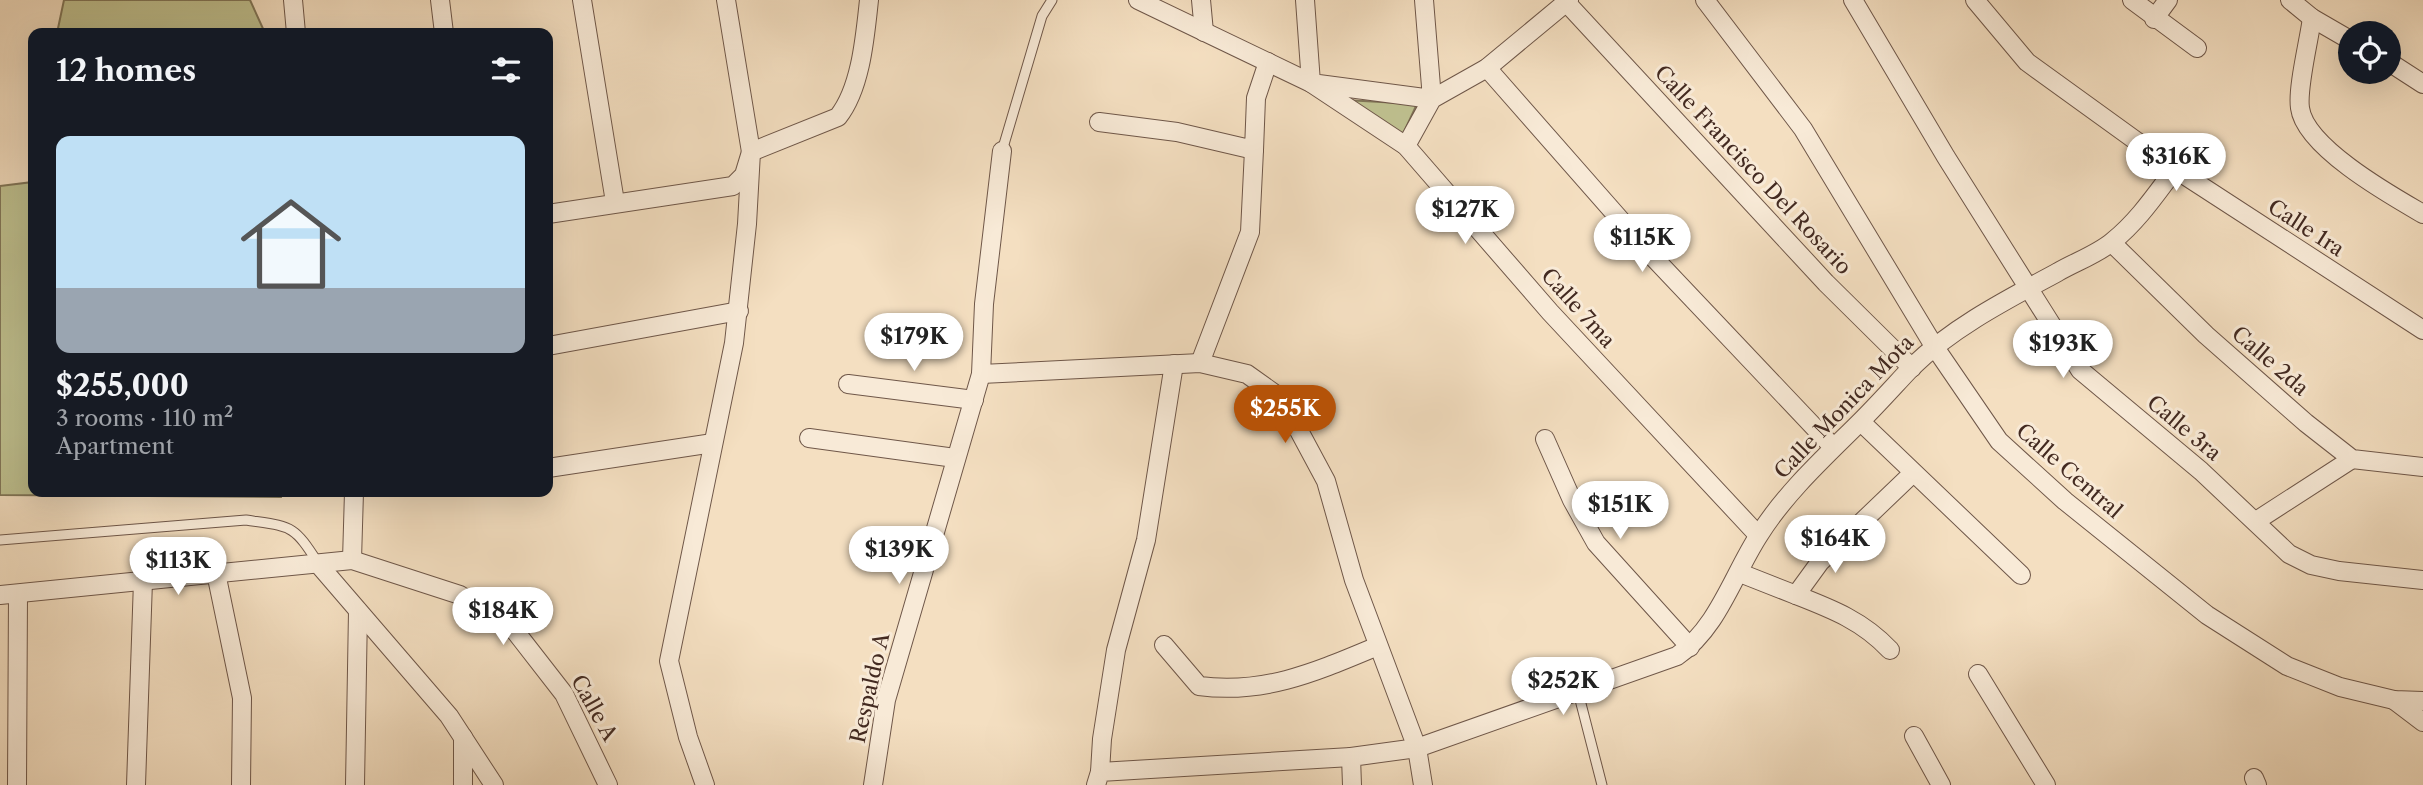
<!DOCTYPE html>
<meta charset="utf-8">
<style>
:root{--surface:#171b24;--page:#20242c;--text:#f1f3f6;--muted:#9ea1a6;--accent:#b45309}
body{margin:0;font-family:"Libre Caslon Text",serif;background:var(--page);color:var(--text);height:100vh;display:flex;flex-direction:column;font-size:26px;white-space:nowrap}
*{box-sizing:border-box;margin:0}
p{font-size:23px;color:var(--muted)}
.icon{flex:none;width:38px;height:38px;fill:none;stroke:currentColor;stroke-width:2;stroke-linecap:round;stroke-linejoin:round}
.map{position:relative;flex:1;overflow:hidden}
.sheet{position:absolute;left:28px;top:28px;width:525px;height:469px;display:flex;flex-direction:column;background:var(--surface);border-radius:14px;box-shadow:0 7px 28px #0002}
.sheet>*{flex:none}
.controls{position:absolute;left:2338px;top:21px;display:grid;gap:14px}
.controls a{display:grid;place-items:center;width:63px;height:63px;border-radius:50%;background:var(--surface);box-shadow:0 7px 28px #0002;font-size:35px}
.price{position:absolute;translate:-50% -60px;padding:0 16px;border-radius:24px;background:#fff;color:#222;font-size:23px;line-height:46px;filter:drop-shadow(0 2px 4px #0008)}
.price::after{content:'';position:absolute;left:50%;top:42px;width:21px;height:16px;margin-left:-10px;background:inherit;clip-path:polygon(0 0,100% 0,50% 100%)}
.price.selected{background:var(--accent);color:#fff}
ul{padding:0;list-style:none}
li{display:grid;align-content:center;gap:14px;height:371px;padding:0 28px}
li span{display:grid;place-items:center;height:217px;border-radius:14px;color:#555}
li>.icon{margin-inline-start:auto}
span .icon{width:126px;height:126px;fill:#fffc;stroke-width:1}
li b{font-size:30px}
h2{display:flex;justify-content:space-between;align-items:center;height:84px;padding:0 28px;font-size:30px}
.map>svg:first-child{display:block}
</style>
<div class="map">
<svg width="2423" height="785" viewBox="0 0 2423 785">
<rect width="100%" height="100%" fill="#f4dfc1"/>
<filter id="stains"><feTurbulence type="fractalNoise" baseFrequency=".00286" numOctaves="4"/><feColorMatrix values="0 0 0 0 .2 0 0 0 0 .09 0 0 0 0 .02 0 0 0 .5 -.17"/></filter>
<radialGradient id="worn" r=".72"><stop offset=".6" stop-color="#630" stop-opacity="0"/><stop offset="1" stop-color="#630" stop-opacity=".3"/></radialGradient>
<g fill="#bfc190" stroke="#817658" stroke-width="2">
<path d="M64,0H250L265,33H57Z"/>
<path d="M1345,100L1417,104L1403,134Z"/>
<path d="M33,182V492H282L281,497L0,495V186Z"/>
</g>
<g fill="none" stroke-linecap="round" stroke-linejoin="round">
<defs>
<g id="service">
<path d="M1002,151L1042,16L1052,0"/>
<path d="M0,540L246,520C292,527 293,524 318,563"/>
<path d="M1578,692L1602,785"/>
</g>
<g id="minor">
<path d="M293,0L296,33"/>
<path d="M440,0L444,33"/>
<path d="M582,0L615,202"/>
<path d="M1138,0L1311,83L1406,146L1550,312L1758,535"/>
<path d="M1201,0L1204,32"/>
<path d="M1305,0L1311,83L1432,99L1424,0"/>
<path d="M1564,0L1826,283L1912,368"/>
<path d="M1705,0L1803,129L1934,346L1999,441L2065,501L2207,615L2287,666L2340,687L2394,700L2423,701"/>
<path d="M1853,0L1946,157L2080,370L2201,471L2289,554L2311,565L2339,571L2423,580"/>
<path d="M1975,0L2027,62L2175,169L2423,330"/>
<path d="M2132,0L2197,48"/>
<path d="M2290,0L2312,18L2350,40"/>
<path d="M2312,18C2309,41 2297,88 2300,108C2305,147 2390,195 2423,214"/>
<path d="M2154,19L2168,0"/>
<path d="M2389,62L2423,84"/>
<path d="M1487,68L1654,258L1833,447"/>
<path d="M1099,122L1177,132L1254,150L1256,98L1268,62"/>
<path d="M1406,146L1432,99L1487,68L1569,0"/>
<path d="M548,214L733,186L744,175L751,152L838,117C861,88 865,37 869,0"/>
<path d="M2112,243L2206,335L2306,423L2352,459L2423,467"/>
<path d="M548,346L739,311"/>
<path d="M1200,363L1250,232L1254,150"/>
<path d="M981,374L1200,363L1247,374L1282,399L1326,481L1354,580L1417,748L1423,785"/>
<path d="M848,384L974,400"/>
<path d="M1861,422L2021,575"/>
<path d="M809,438L955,458"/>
<path d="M1545,439L1572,500L1596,543L1690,647"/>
<path d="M548,468L713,443"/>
<path d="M2256,521L2352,459"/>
<path d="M352,560L354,492"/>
<path d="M319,565L449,716L494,785"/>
<path d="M216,573L242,698L241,785"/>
<path d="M1740,573L1796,595L1820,562L1913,473"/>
<path d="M0,595L352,560L460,595L515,631L564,694L608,785"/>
<path d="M1796,595C1832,609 1863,621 1890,650"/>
<path d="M1164,645L1199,686C1265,695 1318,671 1378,646"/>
<path d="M1978,674L2046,785"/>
<path d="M2394,700L2423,722"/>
<path d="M1914,736L1941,785"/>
<path d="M463,737V785"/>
<path d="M1100,772L1102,739L1116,650L1146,540L1174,364"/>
<path d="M2254,778L2257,785"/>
<path d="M17,785L18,594"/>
<path d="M136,785L143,581"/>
<path d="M355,785L358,611"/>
<path d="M705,785L688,737L669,661L734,343L747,224L751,152L726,0"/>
<path d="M873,785L886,700L981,374L984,304L1002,151"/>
<path d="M1096,785L1100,772L1351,757"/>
<path d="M1352,785L1351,757L1417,748L1677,656C1718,628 1733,575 1759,535C1786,492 1826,456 1861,421C1879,403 1895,385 1912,367C1953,327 2008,299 2058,272C2075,262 2098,254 2113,241C2138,221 2156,194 2175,169"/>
</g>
</defs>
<use href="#service" stroke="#6f5749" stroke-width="11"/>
<use href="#minor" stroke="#6f5749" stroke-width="20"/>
<use href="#service" stroke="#f8ead7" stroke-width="9"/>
<use href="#minor" stroke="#f8ead7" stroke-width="18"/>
</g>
<g text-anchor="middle" stroke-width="6" stroke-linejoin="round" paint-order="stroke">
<g font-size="21" fill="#432a21" stroke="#f8ead7">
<text transform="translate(1753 170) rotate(47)" y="7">Calle Francisco Del Rosario</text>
<text transform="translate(2306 228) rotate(33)" y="7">Calle 1ra</text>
<text transform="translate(1578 308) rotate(48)" y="7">Calle 7ma</text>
<text transform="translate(2270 361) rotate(41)" y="7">Calle 2da</text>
<text transform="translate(1844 407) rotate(-46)" y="7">Calle Monica Mota</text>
<text transform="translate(2184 428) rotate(40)" y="7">Calle 3ra</text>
<text transform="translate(2069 471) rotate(41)" y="7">Calle Central</text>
<text transform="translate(870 688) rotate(-77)" y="7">Respaldo A</text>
<text transform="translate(594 708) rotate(61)" y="7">Calle A</text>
</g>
</g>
<rect width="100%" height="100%" filter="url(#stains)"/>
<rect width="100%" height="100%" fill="url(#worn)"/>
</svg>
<div class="controls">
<a><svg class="icon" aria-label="locate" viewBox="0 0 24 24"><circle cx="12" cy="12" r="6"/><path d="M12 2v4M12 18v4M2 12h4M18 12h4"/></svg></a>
</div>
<b class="price" style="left:2176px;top:193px">$316K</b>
<b class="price" style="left:1465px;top:246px">$127K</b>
<b class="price" style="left:1642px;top:274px">$115K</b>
<b class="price" style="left:914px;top:373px">$179K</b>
<b class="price" style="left:2063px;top:380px">$193K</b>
<b class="price selected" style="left:1285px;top:445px">$255K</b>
<b class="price" style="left:1620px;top:541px">$151K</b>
<b class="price" style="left:1835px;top:575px">$164K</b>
<b class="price" style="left:899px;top:586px">$139K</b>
<b class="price" style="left:178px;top:597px">$113K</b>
<b class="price" style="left:503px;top:647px">$184K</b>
<b class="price" style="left:1563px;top:717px">$252K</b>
<section class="sheet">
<h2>12 homes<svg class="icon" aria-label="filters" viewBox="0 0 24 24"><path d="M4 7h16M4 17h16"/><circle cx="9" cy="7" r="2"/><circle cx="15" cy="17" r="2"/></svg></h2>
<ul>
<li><span style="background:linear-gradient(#bfe0f5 70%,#9aa5b1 0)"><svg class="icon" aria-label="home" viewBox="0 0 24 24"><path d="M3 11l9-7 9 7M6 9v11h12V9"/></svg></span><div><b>$255,000</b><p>3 rooms · 110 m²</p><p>Apartment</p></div></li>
</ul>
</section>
</div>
